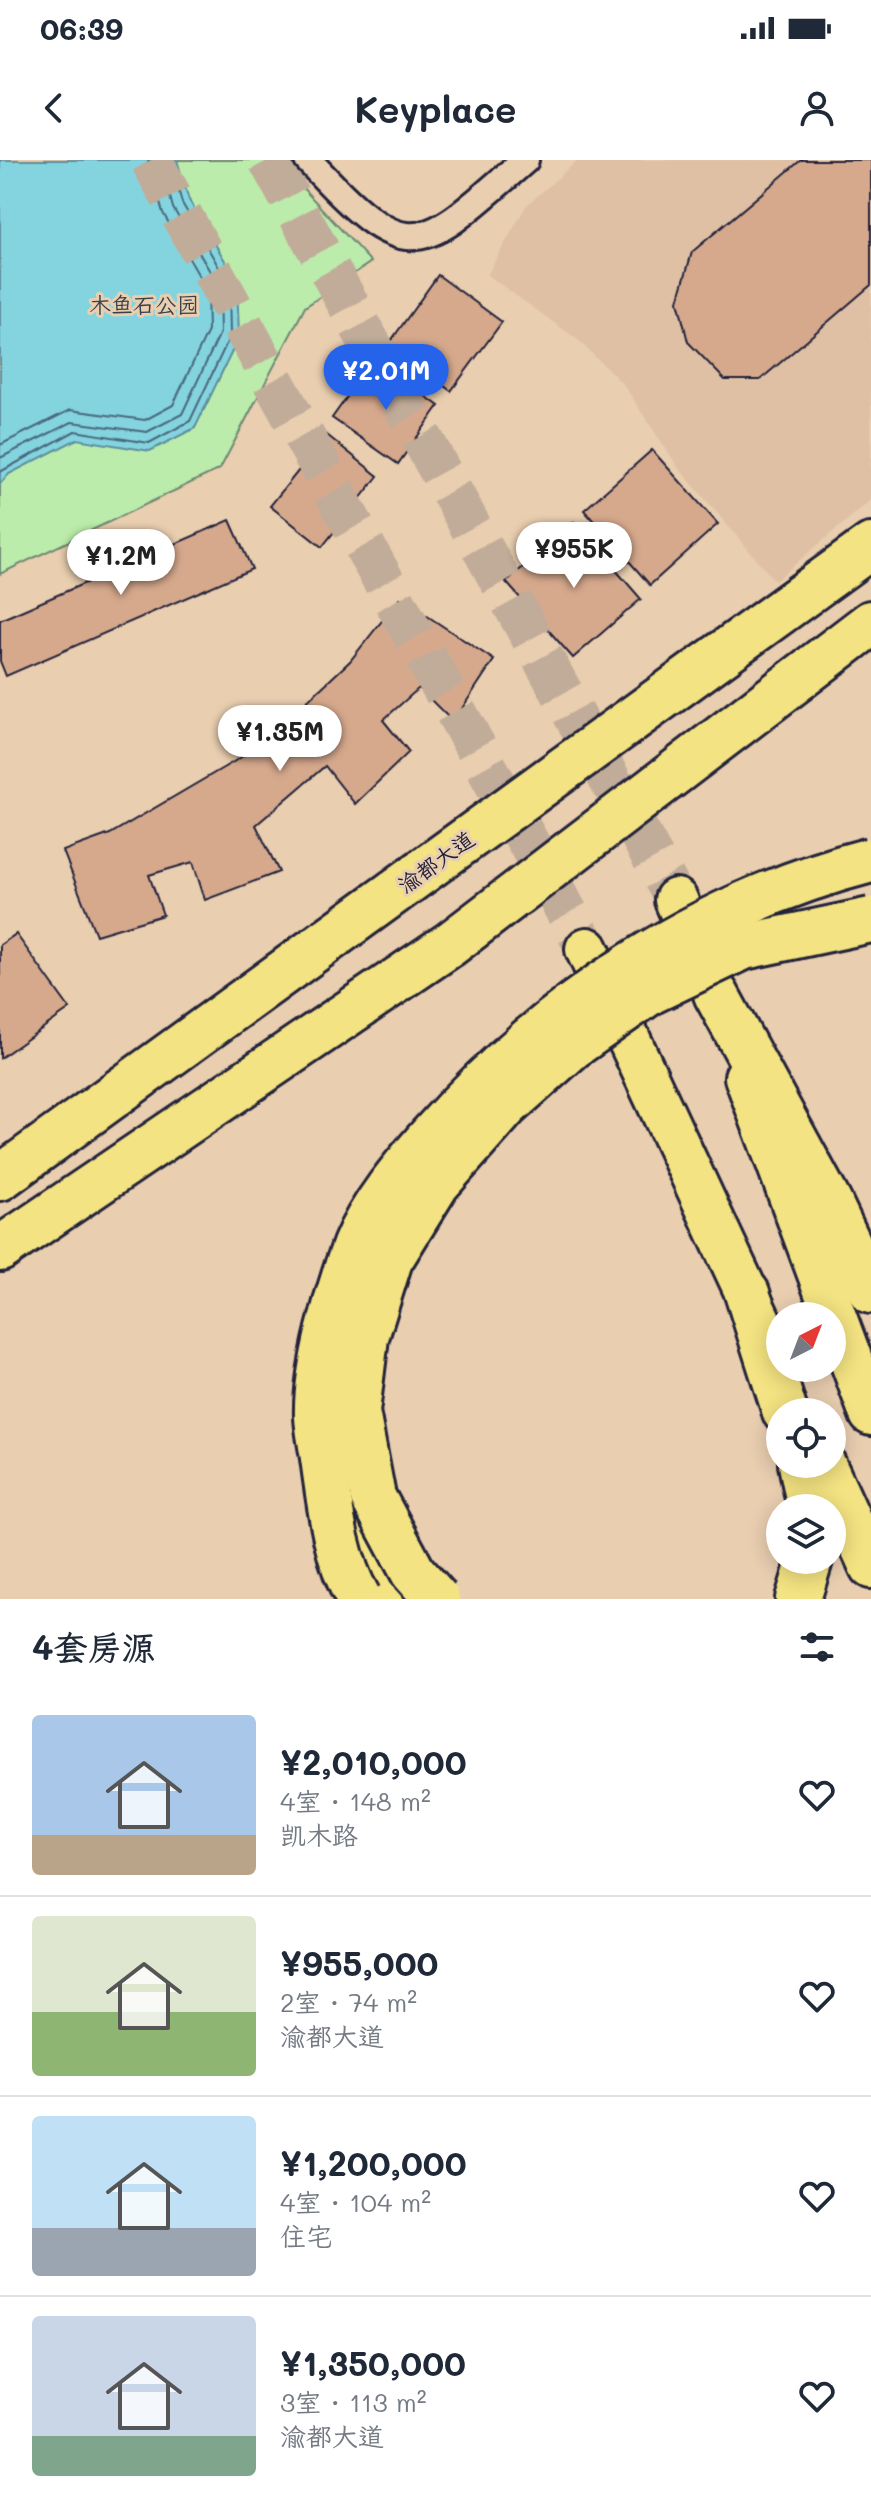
<!DOCTYPE html>
<html lang="zh">
<meta charset="utf-8">
<style>
:root{--surface:#fff;--page:#f2f2f3;--text:#1f2937;--muted:#747a83;--line:#e0e1e3;--accent:#2563eb}
body{margin:0;font-family:Mali,"LXGW WenKai TC",sans-serif;background:var(--page);color:var(--text);height:100vh;display:flex;flex-direction:column;font-size:30px;white-space:nowrap}
*{box-sizing:border-box;margin:0}
p{font-size:26px;color:var(--muted)}
.icon{flex:none;width:44px;height:44px;fill:none;stroke:currentColor;stroke-width:2;stroke-linecap:round;stroke-linejoin:round}
.map{position:relative;height:1439px;overflow:hidden}
.sheet{display:flex;flex-direction:column;background:var(--surface);flex:1}
.sheet>*{flex:none}
.needle{width:52px;rotate:42deg}
.tools{position:absolute;left:766px;top:1142px;display:grid;gap:16px}
.tools a{display:grid;place-items:center;width:80px;height:80px;border-radius:50%;background:var(--surface);box-shadow:0 4px 20px #0003;font-size:40px}
.price{position:absolute;translate:-50% -68px;padding:0 18px;border-radius:28px;background:#fff;color:#222;font-size:26px;line-height:52px;filter:drop-shadow(0 2px 4px #0008)}
.price::after{content:'';position:absolute;left:50%;top:48px;width:24px;height:18px;margin-left:-12px;background:inherit;clip-path:polygon(0 0,100% 0,50% 100%)}
.price.selected{background:var(--accent);color:#fff}
ul{padding:0;list-style:none}
li{display:flex;align-items:center;gap:24px;height:200px;padding:0 32px}
li+li{border-top:2px solid var(--line)}
li span{display:grid;place-items:center;flex:none;width:224px;height:160px;border-radius:8px;color:#555}
li>.icon{margin-inline-start:auto}
span .icon{width:96px;height:96px;fill:#fffc;stroke-width:1}
li b{font-size:34px}
h2{display:flex;justify-content:space-between;align-items:center;height:96px;padding:0 32px;font-size:34px}
.status{display:flex;justify-content:space-between;align-items:center;height:56px;padding:0 40px;background:var(--surface);direction:ltr}
.status svg{height:22px;fill:currentColor}
header{display:flex;justify-content:space-between;align-items:center;height:104px;padding:0 32px;background:var(--surface);font-size:36px;font-weight:700}
.map>svg:first-child{display:block}
</style>
<div class="status"><b>06:39</b><svg viewBox="0 0 49 12"><path d="M0 12V9h3v3zM5 12V6h3v6zM10 12V3h3v9zM15 12V0h3v12zM26 1h20v11H26zM47 4h2v5h-2z"/></svg></div>
<header><svg class="icon" aria-label="back" viewBox="0 0 24 24"><path d="M15 5l-7 7 7 7"/></svg>Keyplace<svg class="icon" aria-label="person" viewBox="0 0 24 24"><circle cx="12" cy="8" r="4"/><path d="M4 21q1-7 8-7t8 7"/></svg></header>
<div class="map">
<svg width="871" height="1439" viewBox="0 0 871 1439">
<rect width="100%" height="100%" fill="#e9ceb0"/>
<filter id="ink" filterUnits="userSpaceOnUse"><feTurbulence type="fractalNoise" baseFrequency=".0125" numOctaves="2"/><feDisplacementMap in="SourceGraphic" scale="16" xChannelSelector="R" yChannelSelector="G"/><feConvolveMatrix kernelMatrix="1 2 1 2 8 2 1 2 1" color-interpolation-filters="sRGB"/></filter>
<g filter="url(#ink)">
<path fill="#dfc0a4" d="M578,0H871V340L775,421L678,307L623,224L577,179L487,115L526,46Z"/>
<path fill="#bbecab" stroke="#6e8773" stroke-width="2" d="M0,0H277L371,102L305,147L220,309L0,414Z"/>
<path fill="#84d4df" stroke="#5d8d9d" stroke-width="2" d="M0,0H177L189,40L237,121L239,177L195,268L150,291L77,279L9,314L0,324Z"/>
<g fill="none" stroke-linecap="round" stroke-linejoin="round">
<g stroke="#49697d" stroke-width="2">
<path d="M0,285L70,250L145,260L173,245L208,171L207,130L163,53L148,0"/>
<path d="M0,298L72,262L147,272L182,254L220,173L219,127L173,48L160,0"/>
<path d="M0,312L75,271L149,283L190,261L230,176L229,125L182,43L170,0"/>
</g>
</g>
<g fill="#d6a98d" stroke="#22223b" stroke-width="2">
<path d="M801,0H871V125L760,220H725L688,182L678,141L692,92Z"/>
<path d="M438,115L502,162L451,231L388,185Z"/>
<path d="M374,199L439,246L398,304L332,258Z"/>
<path d="M327,275L378,316L322,387L270,346Z"/>
<path d="M652,290L718,364L650,425L584,350Z"/>
<path d="M230,360L252,409L6,516L0,501V460Z"/>
<path d="M574,362L641,439L573,498L506,422Z"/>
<path d="M400,438L494,500L453,562L419,528L383,560L409,592L355,644L325,606L256,665L279,712L205,740L193,702L149,715L163,755L96,775L63,691L110,674L240,598L287,560L350,501Z"/>
<path d="M16,774L70,849L0,898V785Z"/>
</g>
<g fill="none" stroke-linecap="round" stroke-linejoin="round">
<g stroke="#c1ac99" stroke-width="42" stroke-dasharray="42 21" stroke-linecap="butt">
<path d="M151,0L587,789"/>
<path d="M269,0L676,740"/>
</g>
<defs>
<path id="minor" d="M308,0C410,111 420,92 525,0"/>
<g id="primary">
<path d="M676,740L703,803"/>
<path d="M587,789L761,1164"/>
<path d="M746,917L871,1254"/>
<path d="M824,1304L871,1407"/>
</g>
<g id="trunk">
<path d="M716,834L829,1042L871,1131"/>
<path d="M0,1018L871,386"/>
<path d="M0,1089L449,785L871,463"/>
<path d="M747,1133L785,1252"/>
<path d="M334,1302C352,1352 373,1397 405,1439"/>
<path d="M801,1304L810,1348"/>
<path d="M798,1439L810,1400"/>
</g>
</defs>
<use href="#minor" stroke="#22223b" stroke-width="32"/>
<use href="#primary" stroke="#22223b" stroke-width="48"/>
<use href="#trunk" stroke="#22223b" stroke-width="50"/>
<use href="#minor" stroke="#e9ceb0" stroke-width="26"/>
<use href="#primary" stroke="#f4e382" stroke-width="42"/>
<use href="#trunk" stroke="#f4e382" stroke-width="44"/>
<defs>
<g id="trunk-bridge">
<path d="M359,1439C336,1401 330,1348 324,1305C322,1289 318,1273 317,1257C315,1209 338,1130 355,1085C371,1046 403,1008 431,976C548,844 700,744 871,700"/>
<path d="M437,1439L413,1412L373,1337L357,1252L366,1177L390,1100L437,1024L507,945L572,887L650,832L744,787L871,760"/>
</g>
</defs>
<use href="#trunk-bridge" stroke="#22223b" stroke-width="50" stroke-linecap="butt"/>
<use href="#trunk-bridge" stroke="#f4e382" stroke-width="44"/>
</g>
</g>
<g text-anchor="middle" stroke-width="6" stroke-linejoin="round" paint-order="stroke">
<g font-size="22" fill="#39404c" stroke="#e9ceb0">
<text x="144" y="153">木鱼石公园</text>
</g>
<g font-size="22" fill="#22223b" stroke="#e9ceb0">
<text transform="translate(436 702) rotate(-36)" y="8">渝都大道</text>
</g>
</g>
</svg>
<div class="tools">
<a><svg class="needle" viewBox="-14 -14 28 28"><path d="M0-13l5 13h-10z" fill="#e53935"/><path d="M0 13l5-13h-10z" fill="#747a83"/></svg></a>
<a><svg class="icon" aria-label="locate" viewBox="0 0 24 24"><circle cx="12" cy="12" r="6"/><path d="M12 2v4M12 18v4M2 12h4M18 12h4"/></svg></a>
<a><svg class="icon" aria-label="layers" viewBox="0 0 24 24"><path d="M12 4l9 5-9 5-9-5zM3 14l9 5 9-5"/></svg></a>
</div>
<b class="price selected" style="left:386px;top:252px">¥2.01M</b>
<b class="price" style="left:574px;top:430px">¥955K</b>
<b class="price" style="left:121px;top:437px">¥1.2M</b>
<b class="price" style="left:280px;top:613px">¥1.35M</b>
</div>
<section class="sheet">
<h2>4套房源<svg class="icon" aria-label="filters" viewBox="0 0 24 24"><path d="M4 7h16M4 17h16"/><circle cx="9" cy="7" r="2"/><circle cx="15" cy="17" r="2"/></svg></h2>
<ul>
<li><span style="background:linear-gradient(#a9c7e8 75%,#b9a48a 0)"><svg class="icon" aria-label="home" viewBox="0 0 24 24"><path d="M3 11l9-7 9 7M6 9v11h12V9"/></svg></span><div><b>¥2,010,000</b><p>4室 · 148 m²</p><p>凯木路</p></div><svg class="icon" aria-label="heart" viewBox="0 0 24 24"><path d="M12 20l-8-8c-3-5 5-10 8-4 3-6 11-1 8 4z"/></svg></li>
<li><span style="background:linear-gradient(#dfe7d0 60%,#8fb573 0)"><svg class="icon" aria-label="home" viewBox="0 0 24 24"><path d="M3 11l9-7 9 7M6 9v11h12V9"/></svg></span><div><b>¥955,000</b><p>2室 · 74 m²</p><p>渝都大道</p></div><svg class="icon" aria-label="heart" viewBox="0 0 24 24"><path d="M12 20l-8-8c-3-5 5-10 8-4 3-6 11-1 8 4z"/></svg></li>
<li><span style="background:linear-gradient(#bfe0f5 70%,#9aa5b1 0)"><svg class="icon" aria-label="home" viewBox="0 0 24 24"><path d="M3 11l9-7 9 7M6 9v11h12V9"/></svg></span><div><b>¥1,200,000</b><p>4室 · 104 m²</p><p>住宅</p></div><svg class="icon" aria-label="heart" viewBox="0 0 24 24"><path d="M12 20l-8-8c-3-5 5-10 8-4 3-6 11-1 8 4z"/></svg></li>
<li><span style="background:linear-gradient(#c9d6e8 75%,#7fa58c 0)"><svg class="icon" aria-label="home" viewBox="0 0 24 24"><path d="M3 11l9-7 9 7M6 9v11h12V9"/></svg></span><div><b>¥1,350,000</b><p>3室 · 113 m²</p><p>渝都大道</p></div><svg class="icon" aria-label="heart" viewBox="0 0 24 24"><path d="M12 20l-8-8c-3-5 5-10 8-4 3-6 11-1 8 4z"/></svg></li>
</ul>
</section>
